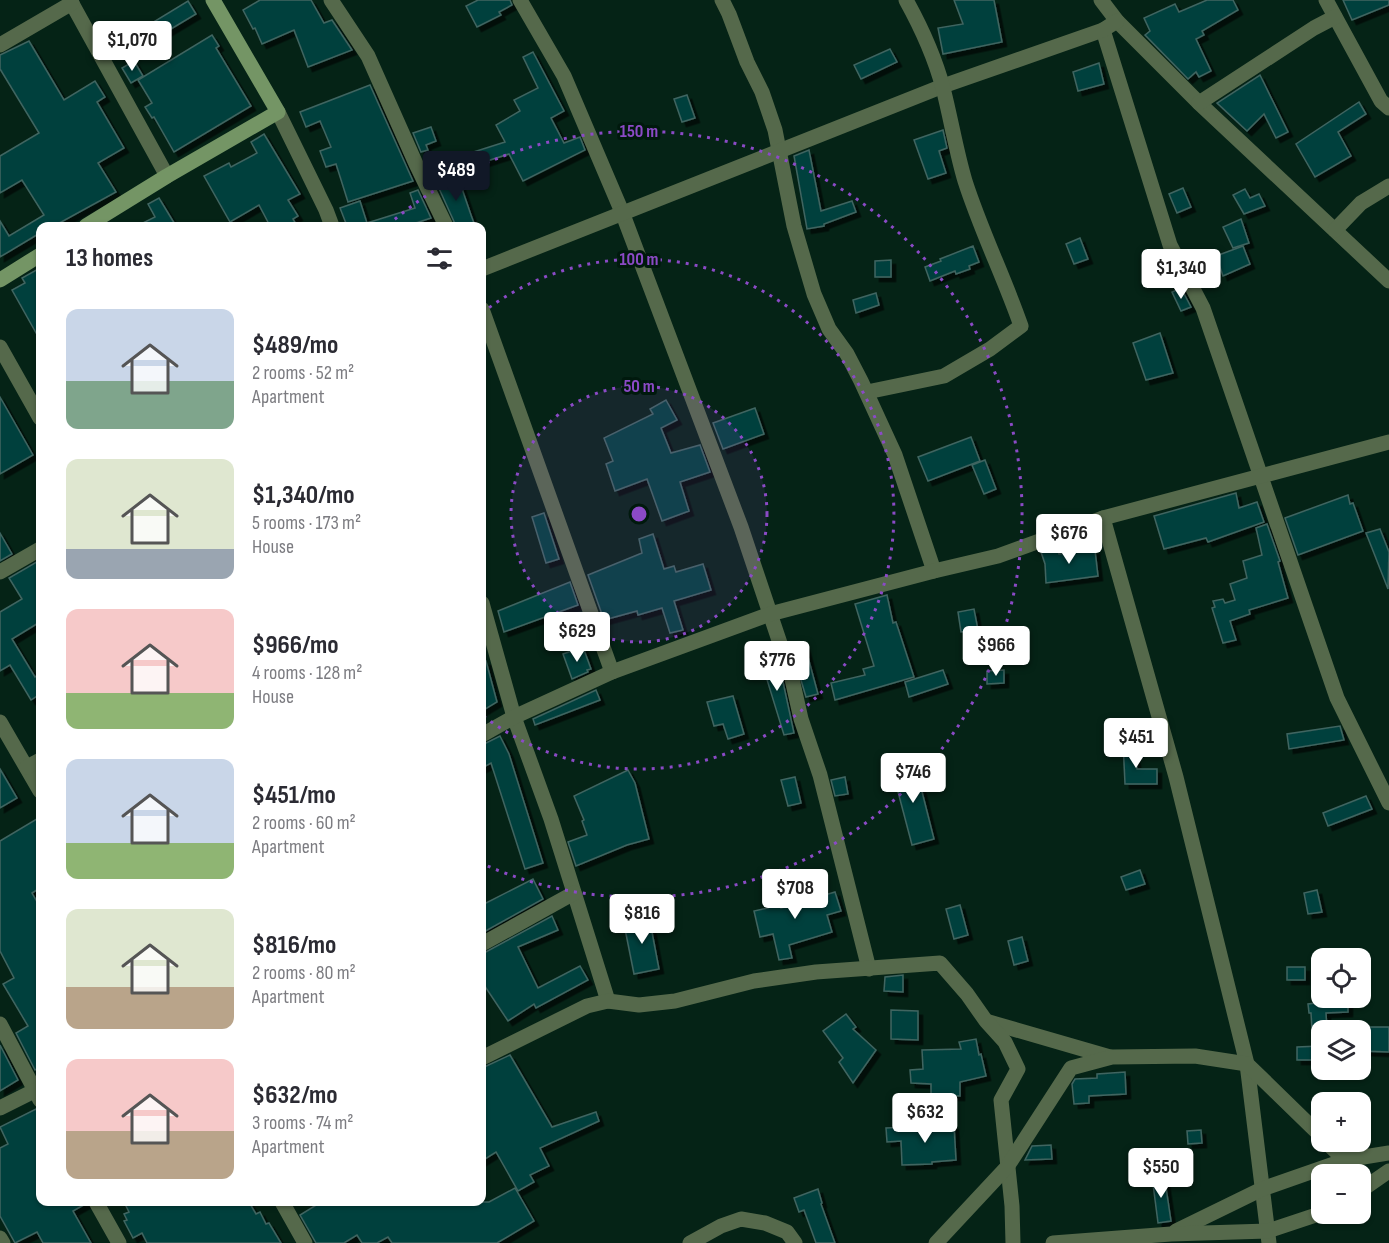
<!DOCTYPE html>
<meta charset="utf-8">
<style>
:root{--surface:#fff;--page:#f2f2f3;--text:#2b2b33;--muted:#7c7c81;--accent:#111827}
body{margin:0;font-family:"Sofia Sans Condensed",sans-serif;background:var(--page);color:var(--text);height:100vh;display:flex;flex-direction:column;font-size:22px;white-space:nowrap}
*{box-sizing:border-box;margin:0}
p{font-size:20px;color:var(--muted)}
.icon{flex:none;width:33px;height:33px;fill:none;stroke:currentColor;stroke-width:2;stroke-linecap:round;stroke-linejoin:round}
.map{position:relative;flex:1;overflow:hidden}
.sheet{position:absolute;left:36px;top:222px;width:450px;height:984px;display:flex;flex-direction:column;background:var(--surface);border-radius:12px;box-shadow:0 2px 4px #0004}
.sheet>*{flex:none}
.buttons{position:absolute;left:1311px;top:948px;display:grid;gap:12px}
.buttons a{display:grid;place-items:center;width:60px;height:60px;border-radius:12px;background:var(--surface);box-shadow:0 2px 4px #0004;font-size:30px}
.price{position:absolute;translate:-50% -51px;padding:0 14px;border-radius:6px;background:#fff;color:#222;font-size:20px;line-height:39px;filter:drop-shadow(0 2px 3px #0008)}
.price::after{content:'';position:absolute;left:50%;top:36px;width:18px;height:14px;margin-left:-9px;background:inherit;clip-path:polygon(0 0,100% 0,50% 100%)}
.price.active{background:var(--accent);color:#fff}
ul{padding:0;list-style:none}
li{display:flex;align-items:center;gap:18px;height:150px;padding:0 30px}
li span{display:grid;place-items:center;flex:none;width:168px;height:120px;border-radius:12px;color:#555}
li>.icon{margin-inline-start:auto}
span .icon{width:72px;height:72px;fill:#fffc;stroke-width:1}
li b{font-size:26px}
h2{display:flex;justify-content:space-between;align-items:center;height:72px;padding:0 30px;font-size:26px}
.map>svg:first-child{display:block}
</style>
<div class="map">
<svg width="1389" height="1243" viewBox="0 0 1389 1243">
<defs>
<filter id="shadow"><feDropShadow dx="4.5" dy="4.5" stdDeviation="0" flood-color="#0009"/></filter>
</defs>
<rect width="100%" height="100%" fill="#052316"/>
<g fill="#06403d" stroke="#3f6561" stroke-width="1.5" filter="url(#shadow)">
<path d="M260,0H311L324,23L332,20L352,50L308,67L294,30L262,44L255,28L253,29L243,10Z"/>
<path d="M478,0H510L512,5L499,12L501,15L477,27L466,6Z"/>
<path d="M954,0H994L1002,42L943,54L938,28L963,24Z"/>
<path d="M1207,0H1233L1238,10L1202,31L1204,35L1196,39L1211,71L1199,77L1196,72L1188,79L1145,35L1150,31L1144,18L1175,4L1179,12Z"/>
<path d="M1343,0H1389V5L1352,20Z"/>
<path d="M188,1L196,14L126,56L119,43Z"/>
<path d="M212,35L219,46L216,48L251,106L174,152L154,117L152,118L145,107L152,103L138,80Z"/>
<path d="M29,41L64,100L95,81L105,97L97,102L124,148L98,163L116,192L54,226H40V233L0,257V221L9,236L44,215L22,180L0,193V156L39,133L0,69V55Z"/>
<path d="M890,49L897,62L861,79L854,65Z"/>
<path d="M533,52L564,111L551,118L564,143L580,137L585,150L523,181L509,154L468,167L464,155L505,142L496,125L520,111L514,100L538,88L523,57Z"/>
<path d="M134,61L143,76L131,83L122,68Z"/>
<path d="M1099,63L1104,84L1078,91L1073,72Z"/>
<path d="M1260,75L1288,132L1276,138L1264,114L1247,131L1217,103Z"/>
<path d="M370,85L413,181L348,202L336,164L326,167L320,151L331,147L320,121L306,127L300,112Z"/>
<path d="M687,95L695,118L682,122L674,99Z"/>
<path d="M1359,102L1366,114L1338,132L1351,156L1315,177L1296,144Z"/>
<path d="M431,127L436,141L426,145L428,150L421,152L413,133Z"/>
<path d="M943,130L947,148L939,151L946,173L928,179L914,140Z"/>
<path d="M264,134L300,194L288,200L298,216L293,219L297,226H270L259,205L230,222L204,176L229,163L231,167L257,153L251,142Z"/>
<path d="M809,150L821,211L852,201L856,212L824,224V226L807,229L794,156Z"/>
<path d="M458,177L471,215L475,226H456L437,184Z"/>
<path d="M1183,188L1191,207L1177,213L1169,194Z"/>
<path d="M1245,189L1250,198L1259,194L1265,206L1244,214L1233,195Z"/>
<path d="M418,190L431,218L407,226H347L340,208L360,201L367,223L415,208L410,193Z"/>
<path d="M159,198L176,226H137L155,217L148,204Z"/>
<path d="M1241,219L1249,243L1233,248L1223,227Z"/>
<path d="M1080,238L1088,259L1074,264L1066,244Z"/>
<path d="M973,246L979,262L969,266L970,269L956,274L955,271L930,281L925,267L941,261L940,259Z"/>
<path d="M1243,246L1250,264L1223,276L1216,256Z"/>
<path d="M891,260V277H875V261Z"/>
<path d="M40,268V340L12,290L25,283L22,278Z"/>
<path d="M1181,288L1191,307L1181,311L1172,292Z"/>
<path d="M876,293L879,305L856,313L853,300Z"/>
<path d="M1160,333L1173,373L1146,380L1133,343Z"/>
<path d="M0,397L33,455L0,474Z"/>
<path d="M666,400L677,420L661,428L671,453L700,445L710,472L680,482L689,511L662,521L647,479L615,491L606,464L613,461L604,438L653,414L650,409Z"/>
<path d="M755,408L764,434L723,449L713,423Z"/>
<path d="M971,437L980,461L928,481L918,457Z"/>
<path d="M985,460L996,489L984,494L972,465Z"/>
<path d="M1236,493L1239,508L1257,502L1264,522L1208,542L1206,538L1164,549L1154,516Z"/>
<path d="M1348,495L1350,504L1353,503L1363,531L1298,555L1285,518Z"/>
<path d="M544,513L559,559L546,563L532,517Z"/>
<path d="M1267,524L1280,561L1278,562L1288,598L1249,610L1250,614L1230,621L1236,640L1223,643L1212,608L1215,607L1213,601L1223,599L1225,603L1235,600L1230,584L1247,578L1243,561L1262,555L1256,528Z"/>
<path d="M1380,529L1389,552L1388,589L1366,533Z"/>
<path d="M0,533L12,554L0,561Z"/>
<path d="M653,534L664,569L674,566L676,572L703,564L711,590L674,601L683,630L670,633L662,608L638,615L637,611L604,620L588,575L642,553L639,539Z"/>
<path d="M1057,547L1059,554L1095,550L1098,576L1046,583L1045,564L1041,552Z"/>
<path d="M40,560V622L12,639L35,677L40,674V694L31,700L10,665L0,671V612L22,599L9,578Z"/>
<path d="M570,582L578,605L504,632L498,611Z"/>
<path d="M887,595L893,623L896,622L914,677L835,700L831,683L865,675L863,669L874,666L855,604Z"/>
<path d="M974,609L978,630L961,632L958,612Z"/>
<path d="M805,646L818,694L806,697L792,650Z"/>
<path d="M583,647L591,669L587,670L588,672L572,679L563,654Z"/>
<path d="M774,656L783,682L794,733L784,735L765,673L760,674L756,661Z"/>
<path d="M486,661L497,702L482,711V662Z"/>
<path d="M943,670L948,684L909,697L905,682Z"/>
<path d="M1004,670V683L987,684V671Z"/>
<path d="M596,690L600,700L535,725L533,719Z"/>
<path d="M733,696L744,734L728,739L723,724L714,726L707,702Z"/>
<path d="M1340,726L1344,740L1289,749L1287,734Z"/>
<path d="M500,736L509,754L543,863L525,869L491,763L482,768V745Z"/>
<path d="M1132,741L1137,769H1157V784H1125L1123,742Z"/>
<path d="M915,764L934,839L912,845L892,769Z"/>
<path d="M0,769L17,798L0,808Z"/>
<path d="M628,770L635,783L649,839L627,845L576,866L568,842L587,835L582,821L584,820L574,796Z"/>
<path d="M795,777L801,803L788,806L781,780Z"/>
<path d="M845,777L848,794L835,796L831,780Z"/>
<path d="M1366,796L1372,809L1328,826L1323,813Z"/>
<path d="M40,817V888L32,893L40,907V1067L35,1070L16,1033L28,1026L3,984L14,978L0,951V841Z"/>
<path d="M1140,870L1145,884L1126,890L1121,877Z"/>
<path d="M533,879L543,899L482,933V905Z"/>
<path d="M776,886L781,908L835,892L841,911L827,915L832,932L789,945L792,958L779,960L773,934L760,937L754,911L768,908L763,889Z"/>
<path d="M1317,890L1322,912L1308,914L1304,893Z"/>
<path d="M960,905L968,935L954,939L946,909Z"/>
<path d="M648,911L659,969L634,974L625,929L635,927L633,914Z"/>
<path d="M552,916L558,930L518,947L538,988L580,966L588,980L536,1008L534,1004L508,1021L482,982V954Z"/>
<path d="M1022,937L1028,961L1014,965L1008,941Z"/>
<rect x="1287" y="967" width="18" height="13"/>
<path d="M903,975V992L884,991L885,977Z"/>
<path d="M1348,999V1012L1326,1013L1327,1030H1312L1311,1013H1309L1308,1004Z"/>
<path d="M891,1010L918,1011V1040L891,1039Z"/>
<path d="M846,1014L856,1027L853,1029L876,1050L853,1083L839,1062L843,1058L823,1031Z"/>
<path d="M1360,1027H1389V1052L1360,1051Z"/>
<path d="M976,1039L979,1055L981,1054L986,1076L960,1082V1096L931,1095V1084L911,1083L910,1070L923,1069L922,1050L961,1049L959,1042Z"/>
<path d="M0,1045L18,1080L0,1091Z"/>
<path d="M1319,1046V1060H1297V1047Z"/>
<path d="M510,1055L552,1127L596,1112L599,1121L540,1148L549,1166L530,1175L534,1182L518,1191L496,1152L482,1161V1068Z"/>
<path d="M1125,1072L1126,1094L1089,1096V1103L1074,1104L1072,1084L1075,1079L1097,1078V1074Z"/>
<path d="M36,1109L40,1117V1202H86L87,1203L73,1211L91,1243H43L37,1232L15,1243L0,1216V1148L8,1144L0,1127Z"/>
<path d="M954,1125L956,1160L932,1162V1164L902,1165L901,1141L887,1142L886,1128Z"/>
<path d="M1201,1130L1202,1143L1188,1144L1187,1131Z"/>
<path d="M1051,1145L1052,1159L1025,1160L1032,1146Z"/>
<path d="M1164,1174L1171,1221L1158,1223L1152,1176Z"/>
<path d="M515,1188L534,1221L497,1243H392L388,1237L377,1243H362L357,1235L344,1243H316L300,1215L321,1202H489Z"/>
<path d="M818,1189L822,1203L821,1204L835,1243H816L804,1210L799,1212L794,1198Z"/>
<path d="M124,1202H249L256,1214L260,1212L266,1224L269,1223L281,1243H147L142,1233L133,1238L124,1221L127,1220L124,1214L129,1212Z"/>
</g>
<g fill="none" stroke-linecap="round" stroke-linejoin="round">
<g stroke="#55694b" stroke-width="15">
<path d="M70,0L167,176"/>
<path d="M331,0L368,56L416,164L446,226"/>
<path d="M520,0L564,76L622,212L741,527L792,679L801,719L820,775L869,969"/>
<path d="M722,0L729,14L747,62L762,92L775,130L794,226L814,294L829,329L847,354L861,381L895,455L934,571"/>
<path d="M1101,0L1117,21L1199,103L1389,281"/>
<path d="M1326,0L1381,101L1389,108"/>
<path d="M1103,30L1170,245L1203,308L1337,698L1389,803"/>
<path d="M0,45L72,3"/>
<path d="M1199,103L1314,28L1335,17"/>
<path d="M278,112L326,210L332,226"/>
<path d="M1335,230L1361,203L1389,186"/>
<path d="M482,269L943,86L1103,30L1117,21"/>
<path d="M482,309L612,672"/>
<path d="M0,347L40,418"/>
<path d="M867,392L944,376L990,349L1021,326C1004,277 981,231 965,181C956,151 951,119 943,88C935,58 921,27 906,0"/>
<path d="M1103,518L1176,777L1247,1064L1269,1243"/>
<path d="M0,572L40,549"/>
<path d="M482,603L514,717L551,819L608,1001"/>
<path d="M0,722L40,791"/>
<path d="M482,735L514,717L612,672L770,614L934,571L998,556L1103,518L1389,442"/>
<path d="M27,767L40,760"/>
<path d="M482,944L574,893"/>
<path d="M989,1022L1110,1057"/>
<path d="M0,1024L40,1100"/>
<path d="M482,1058L587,1006L608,1001L639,1005L675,1001L754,981L816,972L940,963L967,994L986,1021L1005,1042L1018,1069L1001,1100L1012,1206L1013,1243"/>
<path d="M0,1108L40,1088"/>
<path d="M1326,1142L1345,1160"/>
<path d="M1360,1191L1389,1171"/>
<path d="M96,1202L119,1243"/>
<path d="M282,1202L305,1243"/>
<path d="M1176,1231L1262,1189L1345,1160L1389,1153"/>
<path d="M0,1238L3,1243"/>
<path d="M690,1243L721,1226L741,1219L765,1223L787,1232L795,1243"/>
<path d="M936,1243L1007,1167L1071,1068L1112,1057L1195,1056L1247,1064L1322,1137"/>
<path d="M1053,1243L1171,1234L1268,1231L1322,1213"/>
</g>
<g stroke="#749565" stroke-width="15">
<path d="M86,226L167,176L278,112L213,0"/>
<path d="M0,280L40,255"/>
</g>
</g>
<circle cx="639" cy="514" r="128" fill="#8b4ac6" fill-opacity=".12"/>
<g fill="none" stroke="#8b4ac6" stroke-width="3" stroke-dasharray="3 6">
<circle cx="639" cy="514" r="128"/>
<path d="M482 313A255 255 0 1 1 482 715"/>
<path d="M388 225A383 383 0 1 1 483 864"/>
</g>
<circle cx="639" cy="514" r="9" fill="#8b4ac6" stroke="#00190d" stroke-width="3"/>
<g font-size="18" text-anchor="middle" font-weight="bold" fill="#8b4ac6" stroke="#00190d" stroke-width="6" stroke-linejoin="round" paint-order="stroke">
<text x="639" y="137">150 m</text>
<text x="639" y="265">100 m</text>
<text x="639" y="392">50 m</text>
</g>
</svg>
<div class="buttons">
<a><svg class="icon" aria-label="locate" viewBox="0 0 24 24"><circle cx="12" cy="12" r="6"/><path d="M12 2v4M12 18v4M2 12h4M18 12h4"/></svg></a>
<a><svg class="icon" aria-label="layers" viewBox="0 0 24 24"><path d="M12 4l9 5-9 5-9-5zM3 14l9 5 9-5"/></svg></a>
<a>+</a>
<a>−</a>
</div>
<b class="price" style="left:132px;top:72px">$1,070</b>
<b class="price active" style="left:456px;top:202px">$489</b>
<b class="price" style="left:1181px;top:300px">$1,340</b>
<b class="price" style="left:1069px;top:565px">$676</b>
<b class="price" style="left:577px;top:663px">$629</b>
<b class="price" style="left:996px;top:677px">$966</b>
<b class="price" style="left:777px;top:692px">$776</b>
<b class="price" style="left:1136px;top:769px">$451</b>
<b class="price" style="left:913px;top:804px">$746</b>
<b class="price" style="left:795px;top:920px">$708</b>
<b class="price" style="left:642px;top:945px">$816</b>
<b class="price" style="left:925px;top:1144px">$632</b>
<b class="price" style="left:1161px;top:1199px">$550</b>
<section class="sheet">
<h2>13 homes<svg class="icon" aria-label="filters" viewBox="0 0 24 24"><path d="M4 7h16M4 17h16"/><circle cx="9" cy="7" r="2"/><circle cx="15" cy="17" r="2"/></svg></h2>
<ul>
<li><span style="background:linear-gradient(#c9d6e8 60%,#7fa58c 0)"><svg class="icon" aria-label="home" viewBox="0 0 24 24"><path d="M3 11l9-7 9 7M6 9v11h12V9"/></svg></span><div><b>$489/mo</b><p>2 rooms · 52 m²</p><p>Apartment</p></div></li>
<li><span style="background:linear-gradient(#dfe7d0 75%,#9aa5b1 0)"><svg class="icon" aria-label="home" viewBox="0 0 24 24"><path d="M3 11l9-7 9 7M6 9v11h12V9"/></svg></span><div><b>$1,340/mo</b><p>5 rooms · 173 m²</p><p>House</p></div></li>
<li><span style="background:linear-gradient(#f6c9c9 70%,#8fb573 0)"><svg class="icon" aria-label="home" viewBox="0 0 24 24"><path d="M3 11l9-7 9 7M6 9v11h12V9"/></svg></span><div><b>$966/mo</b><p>4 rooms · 128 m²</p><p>House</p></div></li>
<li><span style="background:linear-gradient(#c9d6e8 70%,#8fb573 0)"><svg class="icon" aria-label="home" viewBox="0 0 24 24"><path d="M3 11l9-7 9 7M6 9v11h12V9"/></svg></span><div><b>$451/mo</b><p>2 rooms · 60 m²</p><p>Apartment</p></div></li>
<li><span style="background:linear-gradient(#dfe7d0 65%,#b9a48a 0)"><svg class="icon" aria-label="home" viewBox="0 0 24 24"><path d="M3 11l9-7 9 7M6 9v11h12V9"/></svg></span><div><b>$816/mo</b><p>2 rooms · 80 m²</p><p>Apartment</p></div></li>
<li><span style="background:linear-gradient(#f6c9c9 60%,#b9a48a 0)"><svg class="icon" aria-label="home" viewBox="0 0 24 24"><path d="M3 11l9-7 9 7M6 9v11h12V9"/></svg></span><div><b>$632/mo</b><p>3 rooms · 74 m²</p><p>Apartment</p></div></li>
</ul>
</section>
</div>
